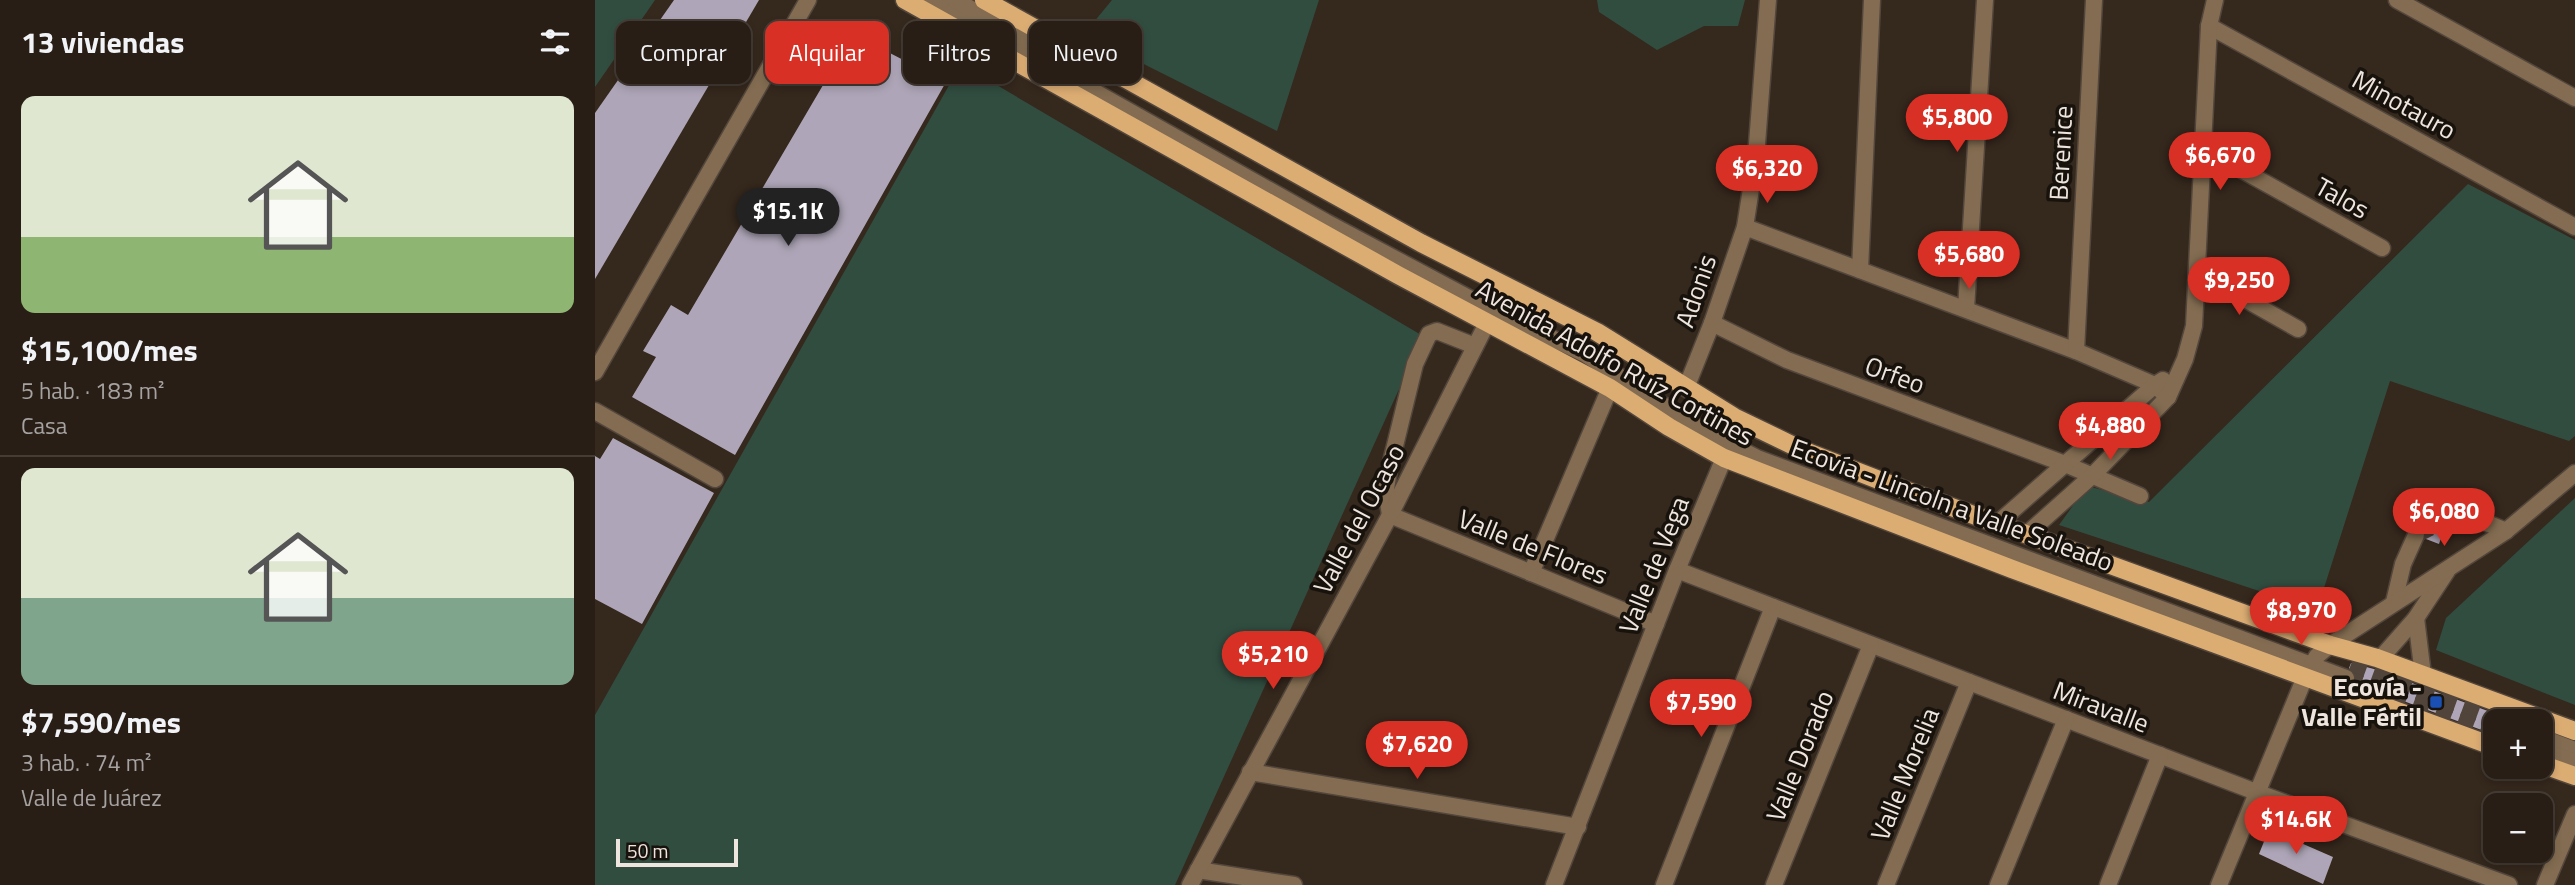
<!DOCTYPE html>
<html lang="es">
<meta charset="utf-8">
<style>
:root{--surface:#281e16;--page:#342b23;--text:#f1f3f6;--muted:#a5a2a1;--line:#443c35;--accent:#d93025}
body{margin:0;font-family:"Titillium Web",sans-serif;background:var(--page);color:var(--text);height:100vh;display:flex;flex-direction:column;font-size:26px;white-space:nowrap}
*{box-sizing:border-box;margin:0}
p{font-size:23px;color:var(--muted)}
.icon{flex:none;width:38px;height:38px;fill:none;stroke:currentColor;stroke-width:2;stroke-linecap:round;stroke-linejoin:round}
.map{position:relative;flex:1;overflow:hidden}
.details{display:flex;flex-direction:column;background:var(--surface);width:595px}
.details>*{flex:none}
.banner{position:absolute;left:21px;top:21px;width:665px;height:63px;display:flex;gap:14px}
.tools{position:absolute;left:1888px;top:709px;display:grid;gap:14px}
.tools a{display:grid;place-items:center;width:70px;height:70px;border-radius:14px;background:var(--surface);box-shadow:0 4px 10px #0003,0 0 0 2px var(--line);font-size:35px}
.scale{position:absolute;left:21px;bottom:18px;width:122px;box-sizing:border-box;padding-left:7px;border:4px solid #eee5de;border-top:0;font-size:19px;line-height:24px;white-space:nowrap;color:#eee5de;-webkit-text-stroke:5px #18120d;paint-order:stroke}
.price{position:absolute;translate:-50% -60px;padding:0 16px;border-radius:24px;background:var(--accent);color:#fff;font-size:23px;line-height:46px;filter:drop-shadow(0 2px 4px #0008)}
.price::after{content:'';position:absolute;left:50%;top:42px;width:21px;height:16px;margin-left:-10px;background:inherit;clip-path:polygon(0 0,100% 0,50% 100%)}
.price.on{background:#222;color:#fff}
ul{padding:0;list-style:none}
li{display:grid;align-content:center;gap:14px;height:371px;padding:0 21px}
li+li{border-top:2px solid var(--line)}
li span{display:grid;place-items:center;height:217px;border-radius:14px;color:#555}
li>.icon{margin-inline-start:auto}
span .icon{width:126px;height:126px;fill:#fffc;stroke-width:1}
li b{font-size:30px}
h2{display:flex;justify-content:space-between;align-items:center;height:84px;padding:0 21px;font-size:30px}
.tag{padding:0 24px;border-radius:14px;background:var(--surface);box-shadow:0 4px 10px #0003,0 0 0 2px var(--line);font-size:24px;line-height:63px}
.tag.on{background:var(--accent);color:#fff}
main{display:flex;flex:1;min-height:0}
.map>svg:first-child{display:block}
</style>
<main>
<section class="details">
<h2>13 viviendas<svg class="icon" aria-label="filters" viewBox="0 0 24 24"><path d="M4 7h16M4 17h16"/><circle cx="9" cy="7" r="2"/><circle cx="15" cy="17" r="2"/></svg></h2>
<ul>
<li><span style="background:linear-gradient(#dfe7d0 65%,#8fb573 0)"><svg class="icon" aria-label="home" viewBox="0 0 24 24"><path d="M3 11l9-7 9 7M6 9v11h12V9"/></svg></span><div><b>$15,100/mes</b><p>5 hab. · 183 m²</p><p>Casa</p></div></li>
<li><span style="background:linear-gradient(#dfe7d0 60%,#7fa58c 0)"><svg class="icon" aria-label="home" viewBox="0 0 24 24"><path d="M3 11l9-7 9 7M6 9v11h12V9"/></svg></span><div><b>$7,590/mes</b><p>3 hab. · 74 m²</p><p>Valle de Juárez</p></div></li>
</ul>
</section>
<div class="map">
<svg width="1980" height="885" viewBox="0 0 1980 885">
<rect width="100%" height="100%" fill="#35281d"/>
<g fill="#314d40">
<path d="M0,0H60L0,87Z"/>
<path d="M517,0H724L682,131L489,34Z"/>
<path d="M1002,0H1150L1143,26H1109L1062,50L1004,12Z"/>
<path d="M366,64L828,336L580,885H0V715Z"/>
<path d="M1873,184L1980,240V436L1974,441L1795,381L1722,610L1464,525L1492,486L1554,502Z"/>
<path d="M1980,498V705L1841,650L1851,618Z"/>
</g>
<g fill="#aea6b8">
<path d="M79,0H164L0,279V113Z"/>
<path d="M258,34L351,82L140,455L37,397L61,357L48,351L76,305L93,315Z"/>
<path d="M18,438L119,493L47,624L0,599V456L5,459Z"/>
<path d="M1826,493L1858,504L1856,509H1849L1844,514L1843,523L1849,529L1844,544L1831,539V533L1826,526L1819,525L1814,528Z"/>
<path d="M1756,663L1779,669L1920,721H1900V735L1760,683L1761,676L1754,668Z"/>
<path d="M1674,829L1738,857L1728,884L1664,854Z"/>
</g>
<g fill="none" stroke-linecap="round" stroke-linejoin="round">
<g stroke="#51443a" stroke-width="16" stroke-dasharray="16 8" stroke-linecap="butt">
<path d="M1821,535L1853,519"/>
<path d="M1755,667L1902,721"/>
<path d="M1751,678L1900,733"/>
</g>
<defs>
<g id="minor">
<path d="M337,0L731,222L887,305L990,354L1103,428L1162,458L1751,678"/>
<path d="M360,0L453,52"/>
<path d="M1802,0L1980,98"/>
<path d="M1614,26L1980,227"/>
<path d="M1609,149L1787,248"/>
<path d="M1150,227L1481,351L1560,385L1573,397"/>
<path d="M1265,270L1277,0"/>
<path d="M1604,273L1703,329"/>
<path d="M1371,309L1390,0"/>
<path d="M1117,323L1192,360L1470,464L1545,496"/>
<path d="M1481,351L1499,0"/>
<path d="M0,372L213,0"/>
<path d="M1091,388L1117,323L1150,227L1161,157L1173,0"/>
<path d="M0,411L120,479"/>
<path d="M795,515L1061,624"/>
<path d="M795,515L791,489L794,470L820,364L834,334L842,331L880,346"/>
<path d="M1853,519L1887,521L1911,531"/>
<path d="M1403,523L1560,385L1568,380"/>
<path d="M1432,534L1498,475L1573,397L1590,359L1599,326L1614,26L1620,0"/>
<path d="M1082,570L1661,792L1914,885"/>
<path d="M936,573L1015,388"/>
<path d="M1799,602L1808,564L1821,535"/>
<path d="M1821,618L1828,675"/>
<path d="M1785,659L1821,618L1852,571"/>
<path d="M1946,737L1980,750"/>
<path d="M1946,750L1980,762"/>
<path d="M655,772L983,827"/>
<path d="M603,870L699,885"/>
<path d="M595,885L795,515L893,321"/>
<path d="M959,885L1082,570L1129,458"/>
<path d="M1069,885L1178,607"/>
<path d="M1179,885L1276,645"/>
<path d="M1291,885L1374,682"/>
<path d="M1403,885L1471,719"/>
<path d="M1513,885L1565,755"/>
<path d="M1624,885L1710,677L1722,656L1735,645L1911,531L1980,473"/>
<path d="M1950,885L1980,814"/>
</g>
<g id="major">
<path d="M310,0L803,275L1015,388L1074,427L1129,458L1417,569L1900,747"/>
<path d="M389,0L826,243L1002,332L1139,417L1207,450L1307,489L1735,645L1782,658L1980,731"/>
<path d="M1946,764L1980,776"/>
</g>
</defs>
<use href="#minor" stroke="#53463c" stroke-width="19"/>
<use href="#major" stroke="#53463c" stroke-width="21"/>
<use href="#minor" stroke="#836c51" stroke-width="16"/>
<use href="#major" stroke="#dcad73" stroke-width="18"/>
</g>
<rect fill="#1a4fb4" stroke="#18120d" stroke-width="2.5" x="1834" y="695" width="14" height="14" rx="3.5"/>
<g text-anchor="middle" stroke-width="7" stroke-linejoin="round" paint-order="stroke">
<g font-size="26" fill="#eee5de" stroke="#18120d">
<text transform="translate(1809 105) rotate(29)" y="9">Minotauro</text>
<text transform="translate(1466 153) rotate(-87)" y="9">Berenice</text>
<text transform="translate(1747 198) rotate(29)" y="9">Talos</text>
<text transform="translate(1101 291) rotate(-71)" y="9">Adonis</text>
<text transform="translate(1020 363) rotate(29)" y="9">Avenida Adolfo Ruíz Cortines</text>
<text transform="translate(1300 375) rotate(20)" y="9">Orfeo</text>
<text transform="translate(1357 505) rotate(20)" y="9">Ecovía - Lincoln a Valle Soleado</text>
<text transform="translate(764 519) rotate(-62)" y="9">Valle del Ocaso</text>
<text transform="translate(938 547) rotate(22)" y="9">Valle de Flores</text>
<text transform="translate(1059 565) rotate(-68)" y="9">Valle de Vega</text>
<text transform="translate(1506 707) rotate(21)" y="9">Miravalle</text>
<text transform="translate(1205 756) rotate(-68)" y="9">Valle Dorado</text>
<text transform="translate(1310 774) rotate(-68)" y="9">Valle Morelia</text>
</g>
<g font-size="26" font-weight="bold" fill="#eee5de" stroke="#18120d" text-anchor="end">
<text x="1827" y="696">Ecovía -<tspan x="1827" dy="30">Valle Fértil</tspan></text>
</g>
</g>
</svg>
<div class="tools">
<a>+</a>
<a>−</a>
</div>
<div class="scale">50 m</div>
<b class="price" style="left:1362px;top:154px">$5,800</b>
<b class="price" style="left:1625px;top:192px">$6,670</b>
<b class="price" style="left:1172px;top:205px">$6,320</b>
<b class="price on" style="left:193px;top:248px">$15.1K</b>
<b class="price" style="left:1374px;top:291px">$5,680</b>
<b class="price" style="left:1644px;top:317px">$9,250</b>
<b class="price" style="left:1515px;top:462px">$4,880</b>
<b class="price" style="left:1849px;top:548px">$6,080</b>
<b class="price" style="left:1706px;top:647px">$8,970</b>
<b class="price" style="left:678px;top:691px">$5,210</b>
<b class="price" style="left:1106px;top:739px">$7,590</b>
<b class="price" style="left:822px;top:781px">$7,620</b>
<b class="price" style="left:1701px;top:856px">$14.6K</b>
<div class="banner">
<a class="tag">Comprar</a>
<a class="tag on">Alquilar</a>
<a class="tag">Filtros</a>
<a class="tag">Nuevo</a>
</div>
</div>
</main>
